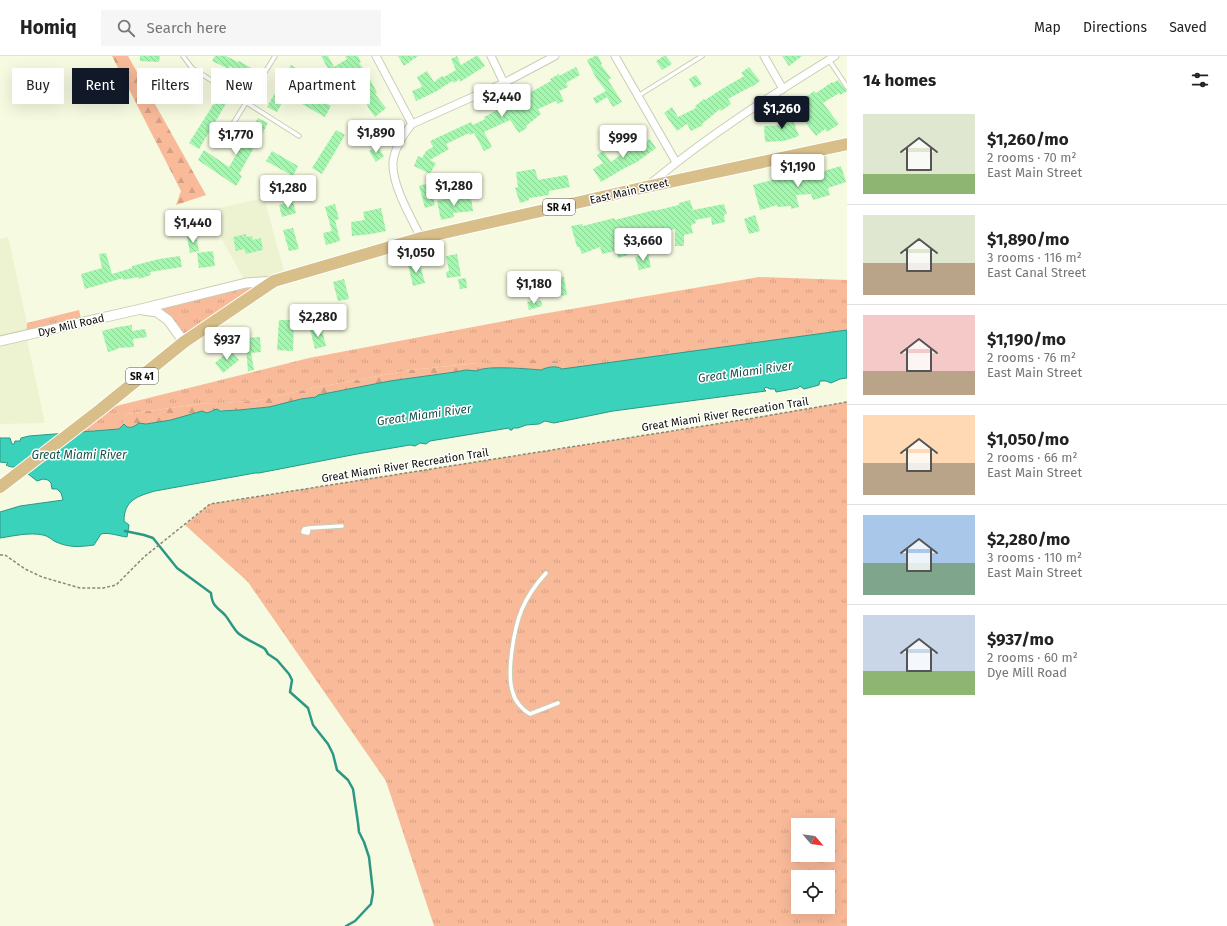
<!DOCTYPE html>
<meta charset="utf-8">
<style>
:root{--surface:#fff;--page:#f6f6f6;--text:#222;--muted:#767676;--line:#e0e0e0;--accent:#111827}
body{margin:0;font-family:"Fira Sans",sans-serif;background:var(--page);color:var(--text);height:100vh;display:flex;flex-direction:column;font-size:15px;white-space:nowrap}
*{box-sizing:border-box;margin:0}
p{font-size:13px;color:var(--muted)}
.icon{flex:none;width:22px;height:22px;fill:none;stroke:currentColor;stroke-width:2;stroke-linecap:round;stroke-linejoin:round}
.map{position:relative;flex:1;overflow:hidden}
.side{display:flex;flex-direction:column;background:var(--surface);width:380px}
.side>*{flex:none}
.guide{position:absolute;left:12px;top:12px;width:380px;height:36px;display:flex;gap:8px}
.needle{width:26px;rotate:118deg}
.buttons{position:absolute;left:791px;top:762px;display:grid;gap:8px}
.buttons a{display:grid;place-items:center;width:44px;height:44px;border-radius:0px;background:var(--surface);box-shadow:0 4px 16px #0002;font-size:20px}
.price{position:absolute;translate:-50% -34px;padding:0 9px;border-radius:4px;background:#fff;color:#222;font-size:13px;line-height:26px;filter:drop-shadow(0 1px 2px #0008)}
.price::after{content:'';position:absolute;left:50%;top:24px;width:12px;height:9px;margin-left:-6px;background:inherit;clip-path:polygon(0 0,100% 0,50% 100%)}
.price.active{background:var(--accent);color:#fff}
ul{padding:0;list-style:none}
li{display:flex;align-items:center;gap:12px;height:100px;padding:0 16px}
li+li{border-top:1px solid var(--line)}
li span{display:grid;place-items:center;flex:none;width:112px;height:80px;border-radius:0px;color:#555}
li>.icon{margin-inline-start:auto}
span .icon{width:48px;height:48px;fill:#fffc;stroke-width:1}
li b{font-size:17px}
h2{display:flex;justify-content:space-between;align-items:center;height:48px;padding:0 16px;font-size:17px}
.pill{padding:0 14px;border-radius:0px;background:var(--surface);box-shadow:0 4px 16px #0002;font-size:14px;line-height:36px}
.pill.active{background:var(--accent);color:#fff}
header{display:flex;align-items:center;gap:24px;box-sizing:border-box;height:56px;padding:0 20px;background:var(--surface);border-bottom:1px solid var(--line)}
header strong{font-size:19px}
nav{display:flex;gap:22px;margin-inline-start:auto;font-size:14px}
.search{width:280px;height:36px;background:var(--page);display:flex;align-items:center;gap:10px;box-sizing:border-box;padding:0 14px;border-radius:0px;color:var(--muted);font-size:15px}
main{display:flex;flex:1;min-height:0}
.map>svg:first-child{display:block}
</style>
<header>
<strong>Homiq</strong>
<div class="search"><svg class="icon" aria-label="search" viewBox="0 0 24 24"><circle cx="10" cy="10" r="6"/><path d="M15 15l6 6"/></svg>Search here</div>
<nav><a>Map</a><a>Directions</a><a>Saved</a></nav>
</header>
<main>
<div class="map">
<svg width="847" height="870" viewBox="0 0 847 870">
<defs>
<pattern id="grass-tufts" width="24" height="20" patternUnits="userSpaceOnUse"><rect width="24" height="20" fill="#f9ba99"/><path d="M3 7l-1-3M5 7V3M7 7l1-3M15 17l-1-3M17 17v-4M19 17l1-3" fill="none" stroke="#d49f82"/></pattern>
<pattern id="forest-firs" width="22" height="20" patternUnits="userSpaceOnUse"><rect width="22" height="20" fill="#f9ba99"/><path d="M5 1l3.5 6h-7zM16 11l3.5 6h-7z" fill="#d49f82"/></pattern>
<pattern id="building-back-hatch" width="6" height="6" patternUnits="userSpaceOnUse"><rect width="6" height="6" fill="#a4f7af"/><path d="M-1 5l2 2M0 0l6 6M5-1l2 2" fill="none" stroke="#8cd395"/></pattern>
</defs>
<rect width="100%" height="100%" fill="#f6fae0"/>
<g fill="#edf3d1">
<path d="M264,142L286,222L246,227L206,155Z"/>
<path d="M8,181L27,267L26,279L45,367L0,368V183Z"/>
</g>
<g fill="url(#grass-tufts)" fill-rule="evenodd">
<path d="M759,221L847,224V274L562,313L565,306L478,307L411,314L318,331L254,345L200,348L126,358L124,368L119,373L71,376L100,354L309,302L536,259Z"/>
<path d="M274,225L184,286L157,256L161,247Z"/>
<path d="M79,254L82,267L26,279L27,267Z"/>
<path d="M847,346V870H434L386,725L248,526L185,469L210,448L754,362ZM798,769H828V799H798ZM798,821H828V851H798Z"/>
</g>
<g fill="url(#forest-firs)">
<path d="M112,0H128L206,139L176,149L181,135Z"/>
<path d="M539,304L565,306L562,313C556,309 548,311 541,314C529,313 485,309 477,315L466,314L455,316L390,325L318,339L316,341L301,343L269,351L239,354H213L207,357L202,355L171,364L146,368L142,367L129,372L126,371L124,368L126,358L200,348L254,345L318,331L411,314L478,307Z"/>
</g>
<path fill="#3bd2bc" stroke="#2d9785" d="M847,274V322L840,323L831,327L826,325H820L819,329L804,333L800,330L798,332L776,336L775,333H770L766,331L764,333L766,335L613,355L554,367L545,365L539,368L526,369L518,372H513L512,374H510L509,372L430,385L426,388L420,387L415,390L410,389L357,398L259,417H255L155,435C138,440 124,444 124,465L129,469L127,481C118,480 109,476 101,478L94,489C80,491 68,492 54,485C51,483 48,480 43,479C29,476 14,480 0,482V456L20,450L63,444L61,437L57,433H52L51,427L48,424L43,423L37,425L18,410C14,412 10,411 6,409L8,407L0,406V382H10L12,388H14L15,385H20L21,382L29,380L119,373L124,368C128,374 134,371 139,367L146,368L171,364L202,355L207,357L217,353L220,355L239,354L269,351L301,343L316,341L318,339L390,325L455,316L466,314L477,315C485,309 529,313 541,314C548,311 556,309 562,313Z"/>
<g fill="none" stroke-linecap="round" stroke-linejoin="round">
<path stroke="#2d9785" stroke-width="2.5" d="M125,475L144,479L153,482L177,512L211,537C212,550 217,551 225,559C230,565 233,572 238,577C246,584 256,587 265,593L268,598L277,604L289,618L292,624L290,636L308,652L313,669L328,688L333,698L337,714L348,724L353,733L358,767L359,776L364,786L369,801L373,836L371,848L355,865L346,870"/>
</g>
<g fill="url(#building-back-hatch)">
<path d="M140,0H160L159,6L140,5Z"/>
<path d="M215,0H226L238,6L239,5L255,14L249,25L241,20L243,17L230,10L229,13L212,5Z"/>
<path d="M321,0H328L334,11L347,3L345,0H358L361,6L359,7L368,19L377,37L375,38L386,52L375,61L369,53L360,34L362,33L348,14L334,23Z"/>
<path d="M398,0H418L404,10Z"/>
<path d="M457,0L461,9L476,0H478L485,10L460,26L459,23L454,27L452,25L437,35L416,45L412,35L422,31L417,21L427,15L434,26L442,20L444,21L456,14L451,3Z"/>
<path d="M595,0H598L602,8L601,9L611,22L608,24L622,46L613,51L607,41L596,48L593,42L606,35L596,22L587,4Z"/>
<path d="M664,0H666L672,8L662,14L656,5Z"/>
<path d="M782,0H802L789,10Z"/>
<path d="M291,9L300,15L277,56L267,51Z"/>
<path d="M576,11L580,19L566,27L568,31L559,35L564,45L558,48L556,45L538,53L541,58L526,70L527,72L519,77L510,64L484,76L492,91L484,95L474,77L470,79L469,77L446,88L449,93L430,104L436,107L430,118L414,110L418,100L422,102L426,95L433,91L430,85L471,66L473,69L485,63L484,61L499,53L498,51L504,47L505,49L509,48L551,25L550,23L559,18V20Z"/>
<path d="M749,11L760,25L752,31V30L728,43L731,48L721,55L720,53L702,68L703,69L691,75L687,68L677,75L664,57L672,51L678,61L696,52L695,50L704,43L705,44L722,33L744,20L741,17Z"/>
<path d="M164,14L203,38L196,48L158,23Z"/>
<path d="M696,19L702,28L694,32L689,23Z"/>
<path d="M838,24L847,35L840,39L839,37L823,47L839,68L827,76L825,73L816,80L792,49L800,44L801,45L814,35L816,37L832,26L833,27Z"/>
<path d="M305,35L331,50L325,61L302,48L303,47L299,44Z"/>
<path d="M218,41L227,46L199,93L189,87Z"/>
<path d="M790,56L799,80L784,85L765,86L764,70L783,69L780,63Z"/>
<path d="M258,62L268,67L239,118L242,120L236,130L198,104L204,94L229,111Z"/>
<path d="M376,69L386,73L379,89L369,84Z"/>
<path d="M336,74L345,79L322,118L312,112Z"/>
<path d="M636,80L641,89L650,83L656,92L637,106L623,113L601,126L593,113L603,107L597,99L603,95L611,106L623,97L621,93L633,88L630,83Z"/>
<path d="M377,90L384,100L376,106L369,95Z"/>
<path d="M272,95L298,110L293,120L266,105Z"/>
<path d="M841,110L846,126L828,132L830,139L813,144L811,138L796,139L799,151L791,153V150L777,151V149L760,154L753,129L772,124L794,122V118L811,117L810,116L823,112L824,115Z"/>
<path d="M535,113L538,124L567,119L570,131L549,135V139L529,142V144L520,147L515,132L518,131L516,116Z"/>
<path d="M429,127L435,149L425,152L419,130Z"/>
<path d="M471,141L473,155L453,157L454,161L441,164L437,145L450,142Z"/>
<path d="M690,144L693,154L724,148L727,158L724,159L725,166L712,169L711,161L695,164L696,167L691,169L693,177L684,179V190H675V173L660,177L661,183L649,186L647,178L624,184L628,199L618,202L616,195L602,198L600,191L582,198L579,191H577L571,170L582,168L583,170L614,162L615,164L654,154V155L679,149V147Z"/>
<path d="M293,145L296,157L282,161L279,149Z"/>
<path d="M335,148L339,163L335,164L340,185L326,189L323,177L332,175L325,151Z"/>
<path d="M381,152L386,175L371,178L352,180L351,166L365,164L363,156Z"/>
<path d="M755,159L760,175L749,178L744,163Z"/>
<path d="M293,172L299,193L289,195L283,174Z"/>
<path d="M246,178V181L252,180L253,184L261,182L263,194L246,198L244,193L236,195L233,181Z"/>
<path d="M196,180L199,195L190,197L187,181Z"/>
<path d="M213,195L215,210L199,212L197,197Z"/>
<path d="M106,197L112,218L132,212V210L159,203L180,200L182,211L150,216L151,219L139,223L138,221L123,224V222L85,233L81,218L102,212L99,198Z"/>
<path d="M457,198L461,220L447,222L446,216L449,215L446,200Z"/>
<path d="M648,198L651,211L639,214L635,201Z"/>
<path d="M419,205L425,227L413,230L408,208Z"/>
<path d="M564,221L567,239L557,240L556,236L550,237L548,224Z"/>
<path d="M466,222L467,232L460,233L458,223Z"/>
<path d="M344,223L349,243L338,245L333,226Z"/>
<path d="M535,244L536,246L541,244L542,250L529,254L527,246Z"/>
<path d="M279,264H294L293,295L277,294Z"/>
<path d="M132,269V275L145,273L147,281L133,283L134,291L118,292V293L108,296L102,275L118,271Z"/>
<path d="M321,270L326,290L315,293L310,273Z"/>
<path d="M260,281L261,296L251,297L254,314L248,315L245,282Z"/>
<path d="M230,294L239,304L223,317L215,307Z"/>
</g>
<g fill="none" stroke-linecap="round" stroke-linejoin="round">
<defs>
<g id="service">
<path d="M183,0L192,12L299,80"/>
<path d="M829,4L847,31"/>
<path d="M638,40L702,0"/>
<path d="M221,87L275,0"/>
<path d="M309,472L308,477L303,476L304,473L309,472L342,470"/>
<path d="M546,517C536,528 528,539 522,553C514,572 506,618 513,637C515,646 523,654 530,658L558,647"/>
</g>
<g id="minor">
<path d="M376,0L412,68"/>
<path d="M491,0L504,27"/>
<path d="M615,0L676,106"/>
<path d="M764,0L783,33"/>
<path d="M650,128C707,80 772,39 835,0"/>
<path d="M421,182C411,161 392,130 393,107C394,92 403,79 412,68L504,27L555,0"/>
</g>
<g id="tertiary">
<path d="M143,254L157,256L168,264L184,286"/>
<path d="M0,285L141,253L246,227L274,225"/>
</g>
<path id="primary" d="M0,431L100,354L184,286L274,225L421,182L646,131L847,88"/>
</defs>
<use href="#service" stroke="#c9cdb4" stroke-width="5.5"/>
<use href="#minor" stroke="#c9cdb4" stroke-width="9"/>
<use href="#tertiary" stroke="#c9cdb4" stroke-width="11"/>
<use href="#primary" stroke="#fff" stroke-width="14"/>
<path stroke="#878978" stroke-width="1.5" stroke-dasharray="3 2" stroke-linecap="butt" d="M0,499H5L25,513L42,521L80,532H103L116,529L144,501L210,448L754,362L847,346"/>
<use href="#service" stroke="#fff" stroke-width="3.5"/>
<use href="#minor" stroke="#fff" stroke-width="7"/>
<use href="#tertiary" stroke="#fff" stroke-width="9"/>
<use href="#primary" stroke="#d8be89" stroke-width="12"/>
</g>
<g text-anchor="middle" stroke-width="3" stroke-linejoin="round" paint-order="stroke">
<g fill="#fff" stroke="#555651" stroke-width="1">
<rect x="543" y="143" width="32" height="16" rx="3"/>
<rect x="126" y="312" width="32" height="16" rx="3"/>
</g>
<g font-size="10" font-weight="bold" fill="#0c0d06">
<text x="559" y="155">SR 41</text>
<text x="142" y="324">SR 41</text>
</g>
<g font-size="11" fill="#0c0d06" stroke="#fff">
<text transform="translate(629 135) rotate(-13)" y="4">East Main Street</text>
<text transform="translate(71 269) rotate(-13)" y="4">Dye Mill Road</text>
<text transform="translate(725 358) rotate(-9)" y="4">Great Miami River Recreation Trail</text>
<text transform="translate(405 409) rotate(-9)" y="4">Great Miami River Recreation Trail</text>
</g>
<g font-size="12" font-style="italic" fill="#19554c" stroke="#fff">
<text transform="translate(745 316) rotate(-8)" y="4">Great Miami River</text>
<text transform="translate(424 359) rotate(-8)" y="4">Great Miami River</text>
<text x="79" y="403">Great Miami River</text>
</g>
</g>
</svg>
<div class="buttons">
<a><svg class="needle" viewBox="-14 -14 28 28"><path d="M0-13l5 13h-10z" fill="#e53935"/><path d="M0 13l5-13h-10z" fill="#767676"/></svg></a>
<a><svg class="icon" aria-label="locate" viewBox="0 0 24 24"><circle cx="12" cy="12" r="6"/><path d="M12 2v4M12 18v4M2 12h4M18 12h4"/></svg></a>
</div>
<b class="price" style="left:502px;top:62px">$2,440</b>
<b class="price active" style="left:782px;top:74px">$1,260</b>
<b class="price" style="left:376px;top:98px">$1,890</b>
<b class="price" style="left:236px;top:100px">$1,770</b>
<b class="price" style="left:623px;top:103px">$999</b>
<b class="price" style="left:798px;top:132px">$1,190</b>
<b class="price" style="left:454px;top:151px">$1,280</b>
<b class="price" style="left:288px;top:153px">$1,280</b>
<b class="price" style="left:193px;top:188px">$1,440</b>
<b class="price" style="left:643px;top:206px">$3,660</b>
<b class="price" style="left:416px;top:218px">$1,050</b>
<b class="price" style="left:534px;top:249px">$1,180</b>
<b class="price" style="left:318px;top:282px">$2,280</b>
<b class="price" style="left:227px;top:305px">$937</b>
<div class="guide">
<a class="pill">Buy</a>
<a class="pill active">Rent</a>
<a class="pill">Filters</a>
<a class="pill">New</a>
<a class="pill">Apartment</a>
</div>
</div>
<section class="side">
<h2>14 homes<svg class="icon" aria-label="filters" viewBox="0 0 24 24"><path d="M4 7h16M4 17h16"/><circle cx="9" cy="7" r="2"/><circle cx="15" cy="17" r="2"/></svg></h2>
<ul>
<li><span style="background:linear-gradient(#dfe7d0 75%,#8fb573 0)"><svg class="icon" aria-label="home" viewBox="0 0 24 24"><path d="M3 11l9-7 9 7M6 9v11h12V9"/></svg></span><div><b>$1,260/mo</b><p>2 rooms · 70 m²</p><p>East Main Street</p></div></li>
<li><span style="background:linear-gradient(#dfe7d0 60%,#b9a48a 0)"><svg class="icon" aria-label="home" viewBox="0 0 24 24"><path d="M3 11l9-7 9 7M6 9v11h12V9"/></svg></span><div><b>$1,890/mo</b><p>3 rooms · 116 m²</p><p>East Canal Street</p></div></li>
<li><span style="background:linear-gradient(#f6c9c9 70%,#b9a48a 0)"><svg class="icon" aria-label="home" viewBox="0 0 24 24"><path d="M3 11l9-7 9 7M6 9v11h12V9"/></svg></span><div><b>$1,190/mo</b><p>2 rooms · 76 m²</p><p>East Main Street</p></div></li>
<li><span style="background:linear-gradient(#ffd9b3 60%,#b9a48a 0)"><svg class="icon" aria-label="home" viewBox="0 0 24 24"><path d="M3 11l9-7 9 7M6 9v11h12V9"/></svg></span><div><b>$1,050/mo</b><p>2 rooms · 66 m²</p><p>East Main Street</p></div></li>
<li><span style="background:linear-gradient(#a9c7e8 60%,#7fa58c 0)"><svg class="icon" aria-label="home" viewBox="0 0 24 24"><path d="M3 11l9-7 9 7M6 9v11h12V9"/></svg></span><div><b>$2,280/mo</b><p>3 rooms · 110 m²</p><p>East Main Street</p></div></li>
<li><span style="background:linear-gradient(#c9d6e8 70%,#8fb573 0)"><svg class="icon" aria-label="home" viewBox="0 0 24 24"><path d="M3 11l9-7 9 7M6 9v11h12V9"/></svg></span><div><b>$937/mo</b><p>2 rooms · 60 m²</p><p>Dye Mill Road</p></div></li>
</ul>
</section>
</main>
